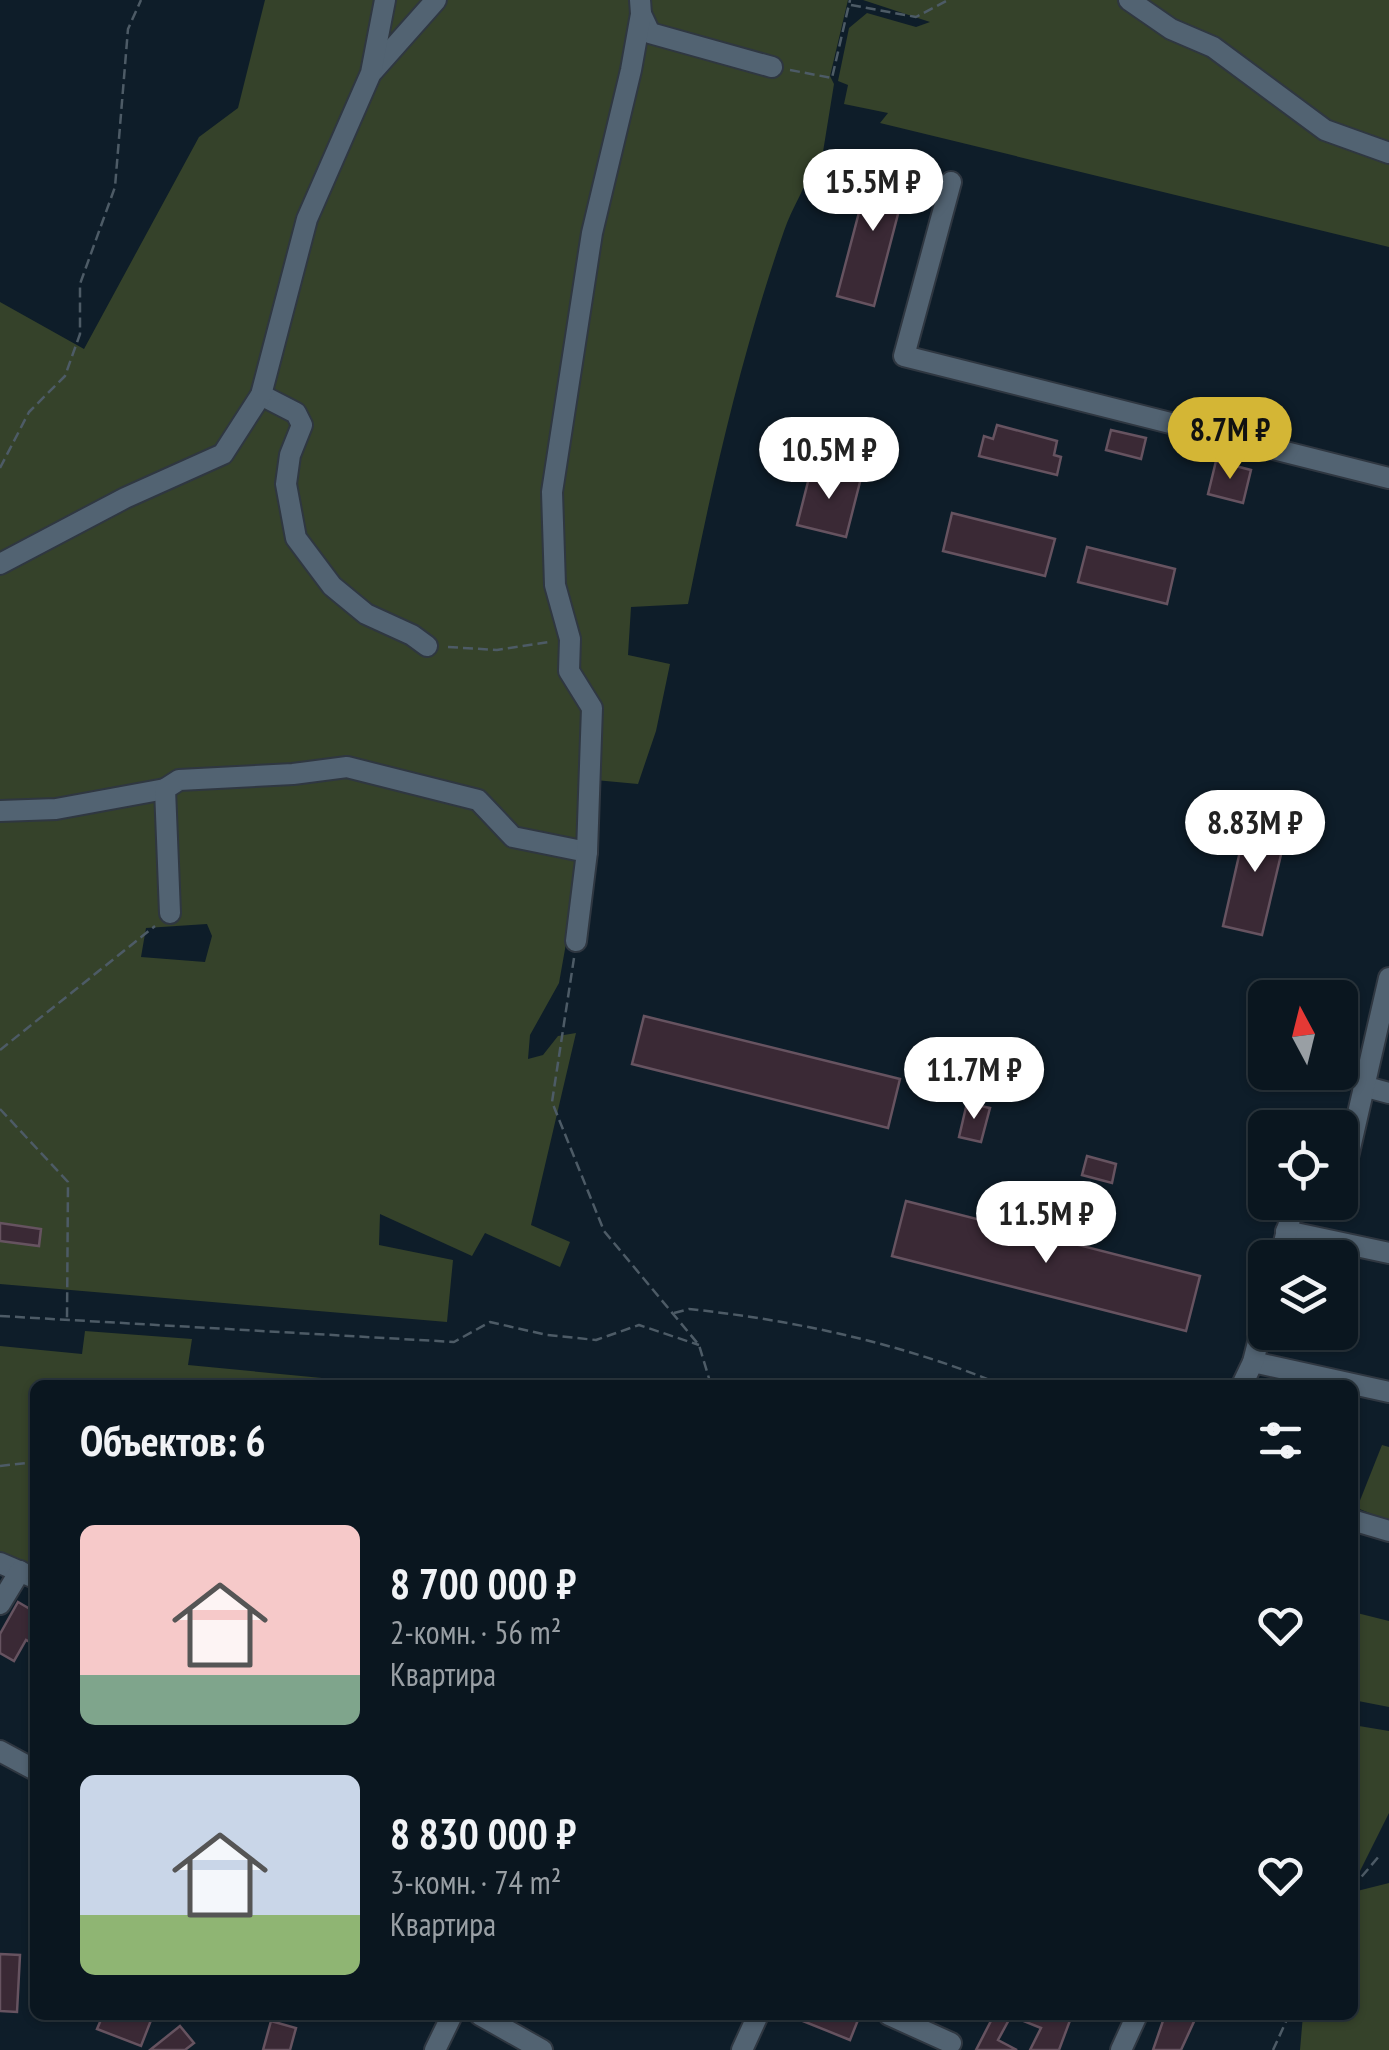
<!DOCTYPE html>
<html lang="ru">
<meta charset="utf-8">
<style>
:root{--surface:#0a161f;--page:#131f28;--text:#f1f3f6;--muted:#999fa4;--line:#2a353d;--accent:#d4b635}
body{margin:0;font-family:"PT Sans Narrow",sans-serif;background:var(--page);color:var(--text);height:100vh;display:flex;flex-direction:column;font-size:38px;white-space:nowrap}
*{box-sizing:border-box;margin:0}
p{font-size:32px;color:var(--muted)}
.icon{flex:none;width:55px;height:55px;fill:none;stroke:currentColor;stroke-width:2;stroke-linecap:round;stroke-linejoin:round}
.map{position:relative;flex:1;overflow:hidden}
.sheet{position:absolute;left:30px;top:1380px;width:1328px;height:640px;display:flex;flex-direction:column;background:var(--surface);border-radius:15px;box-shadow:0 2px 8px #0004,0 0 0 2px var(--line)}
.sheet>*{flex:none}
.needle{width:65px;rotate:353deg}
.controls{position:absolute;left:1248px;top:980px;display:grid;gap:20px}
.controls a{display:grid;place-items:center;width:110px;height:110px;border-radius:15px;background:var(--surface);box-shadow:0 2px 8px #0004,0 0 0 2px var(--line);font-size:50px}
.price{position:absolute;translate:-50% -85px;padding:0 22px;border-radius:35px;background:#fff;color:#222;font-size:32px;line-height:65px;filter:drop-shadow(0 2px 5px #0008)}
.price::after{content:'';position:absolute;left:50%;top:60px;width:30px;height:22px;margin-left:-15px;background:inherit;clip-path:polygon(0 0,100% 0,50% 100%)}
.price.current{background:var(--accent);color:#111}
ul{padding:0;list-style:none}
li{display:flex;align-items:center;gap:30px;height:250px;padding:0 50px}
li span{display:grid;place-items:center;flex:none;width:280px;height:200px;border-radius:15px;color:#555}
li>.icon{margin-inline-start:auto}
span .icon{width:120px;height:120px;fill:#fffc;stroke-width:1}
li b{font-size:42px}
h2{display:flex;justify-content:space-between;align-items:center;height:120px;padding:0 50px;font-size:42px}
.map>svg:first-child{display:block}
</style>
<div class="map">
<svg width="1389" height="2050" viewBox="0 0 1389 2050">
<rect width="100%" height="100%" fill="#0e1d29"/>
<g fill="#35422a" fill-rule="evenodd">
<path d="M265,0H848L830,76L834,84L822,158L814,161C807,186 792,207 784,231C742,352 713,479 688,604L631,607L628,655L670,664L656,731L638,784L595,780L559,983L530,1035L528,1059L543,1055L558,1036L576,1033L531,1225L570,1242L560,1267L485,1233L472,1256L380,1214L379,1245L453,1260L447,1322L0,1284V302L84,349L199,137L238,108ZM207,924L212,936L205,962L141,957L146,928Z"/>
<path d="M863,0H1389V247L880,123L888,113L844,104L848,85L838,81L849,28L867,13L916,27L930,22Z"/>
<path d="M85,1331L192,1339L188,1365L395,1385H35V1581L0,1566V1346L82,1354Z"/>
<path d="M1382,1445L1389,1447V1521L1357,1508Z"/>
<path d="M1353,1612L1389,1621V1707L1353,1700Z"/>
<path d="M1353,1725L1389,1731V1813L1356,1879L1353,1881Z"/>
<path d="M1389,1883V2050H1300L1303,2015H1352L1353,1892Z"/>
</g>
<g fill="#3a2935" stroke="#665360" stroke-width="2.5">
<path d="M872,163L909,172L874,306L837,296Z"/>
<path d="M997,425L1057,441L1054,455L1061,457L1057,475L979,456L984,436L993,439Z"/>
<path d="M1111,430L1146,438L1141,459L1106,450Z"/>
<path d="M1216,461L1251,470L1243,503L1208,494Z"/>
<path d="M812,466L861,478L846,537L797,525Z"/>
<path d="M952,513L1055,539L1045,576L943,551Z"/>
<path d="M1087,547L1175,569L1167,604L1078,582Z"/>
<path d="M1248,816L1288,825L1262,935L1223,926Z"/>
<path d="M644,1016L900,1079L888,1128L632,1064Z"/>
<path d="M967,1103L990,1108L981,1142L959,1137Z"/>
<path d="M1087,1156L1116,1164L1112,1183L1082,1175Z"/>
<path d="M906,1201L1200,1276L1186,1331L892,1256Z"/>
<path d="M0,1223L41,1229L39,1246L0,1241Z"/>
<path d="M18,1602L35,1612V1645L26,1640L14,1661L0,1653V1634Z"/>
<path d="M0,1954L20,1955L17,2012L0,2011Z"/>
<path d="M103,2015H153L141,2046L97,2029Z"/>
<path d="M788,2015H860L850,2040Z"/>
<path d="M994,2015H1072L1059,2050H1030L1041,2028L1011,2016L998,2040L1017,2050H976Z"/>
<path d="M1165,2015H1197L1181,2050H1153Z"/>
<path d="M271,2021L296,2028L290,2050H263Z"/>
<path d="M180,2026L194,2043L185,2050H150Z"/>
</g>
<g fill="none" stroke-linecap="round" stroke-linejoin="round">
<defs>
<g id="minor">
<path d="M1129,0L1171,29L1213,47L1325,130L1389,153"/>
<path d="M641,14L650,33L772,67"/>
<path d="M373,71L436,0"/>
<path d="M951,182L904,356L1389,478"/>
<path d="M261,395L296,413L302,425L290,455L286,484L296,538L332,586L366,614L412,635L427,646"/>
<path d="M0,564L125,498L223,454L261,395L307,219L371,73L385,0"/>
<path d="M0,811L56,809L165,789"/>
<path d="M170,913L165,789L179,780L293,774L347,767L478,800L513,837L587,852"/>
<path d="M576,941L587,852L592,708L569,671L570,639L555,585L552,492L592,233L631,70L641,14L640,0"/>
<path d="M1363,1086L1389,1093"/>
<path d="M1340,1192L1389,978"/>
<path d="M1286,1231L1389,1253"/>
<path d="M1280,1258L1291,1215L1318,1202"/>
<path d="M1253,1362L1389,1392"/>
<path d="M1242,1385L1253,1362L1265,1315"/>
<path d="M1352,1520L1389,1531"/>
<path d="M0,1563L35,1578"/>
<path d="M0,1604L20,1571"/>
<path d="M0,1751L35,1770"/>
<path d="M480,2015L542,2050"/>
<path d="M889,2015L951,2043"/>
<path d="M435,2050L452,2015"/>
<path d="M742,2050L758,2015"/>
<path d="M1121,2050L1137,2015"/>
</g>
</defs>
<use href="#minor" stroke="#2f3741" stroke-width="24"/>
<g stroke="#4d5b66" stroke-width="2.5" stroke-dasharray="10 5" stroke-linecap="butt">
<path d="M851,5L916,17L948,0"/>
<path d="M790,70L832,78L850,0"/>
<path d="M0,468L29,412L65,376L80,334V284L115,187L128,29L141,0"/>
<path d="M448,647L497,650L549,642"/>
<path d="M574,958L552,1102L604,1231L699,1345L711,1385"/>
<path d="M0,1050L155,926"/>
<path d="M0,1109L68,1182L67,1319"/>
<path d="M674,1313L689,1309C794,1320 904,1344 1002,1385"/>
<path d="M0,1316L454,1342L490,1322L547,1335L596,1340L639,1325L699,1345"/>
<path d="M0,1466L35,1462"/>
<path d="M1352,1888L1380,1855"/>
<path d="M1273,2050L1289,2015"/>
</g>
<use href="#minor" stroke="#526372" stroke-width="20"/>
</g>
</svg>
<div class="controls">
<a><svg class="needle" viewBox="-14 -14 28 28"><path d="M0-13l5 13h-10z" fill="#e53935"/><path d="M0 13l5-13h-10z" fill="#999fa4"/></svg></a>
<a><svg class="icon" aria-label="locate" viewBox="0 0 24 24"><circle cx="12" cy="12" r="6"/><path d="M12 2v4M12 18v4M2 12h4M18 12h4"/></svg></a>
<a><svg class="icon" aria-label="layers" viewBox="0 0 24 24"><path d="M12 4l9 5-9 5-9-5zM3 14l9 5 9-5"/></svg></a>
</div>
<b class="price" style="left:873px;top:234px">15.5M ₽</b>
<b class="price current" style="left:1230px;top:482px">8.7M ₽</b>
<b class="price" style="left:829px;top:502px">10.5M ₽</b>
<b class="price" style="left:1255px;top:875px">8.83M ₽</b>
<b class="price" style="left:974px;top:1122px">11.7M ₽</b>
<b class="price" style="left:1046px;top:1266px">11.5M ₽</b>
<section class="sheet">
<h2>Объектов: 6<svg class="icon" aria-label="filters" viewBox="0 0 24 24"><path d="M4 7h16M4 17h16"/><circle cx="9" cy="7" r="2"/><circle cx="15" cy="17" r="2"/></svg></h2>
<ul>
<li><span style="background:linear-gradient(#f6c9c9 75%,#7fa58c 0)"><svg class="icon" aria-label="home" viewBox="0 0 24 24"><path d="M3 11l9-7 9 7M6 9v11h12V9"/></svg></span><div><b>8 700 000 ₽</b><p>2-комн. · 56 m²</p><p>Квартира</p></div><svg class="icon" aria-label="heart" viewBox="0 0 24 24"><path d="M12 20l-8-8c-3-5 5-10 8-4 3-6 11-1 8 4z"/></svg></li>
<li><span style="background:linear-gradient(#c9d6e8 70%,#8fb573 0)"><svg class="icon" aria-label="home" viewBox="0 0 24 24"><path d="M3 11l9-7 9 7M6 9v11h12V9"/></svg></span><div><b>8 830 000 ₽</b><p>3-комн. · 74 m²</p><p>Квартира</p></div><svg class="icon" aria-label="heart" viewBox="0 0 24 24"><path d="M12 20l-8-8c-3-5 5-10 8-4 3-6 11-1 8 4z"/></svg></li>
</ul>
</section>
</div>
